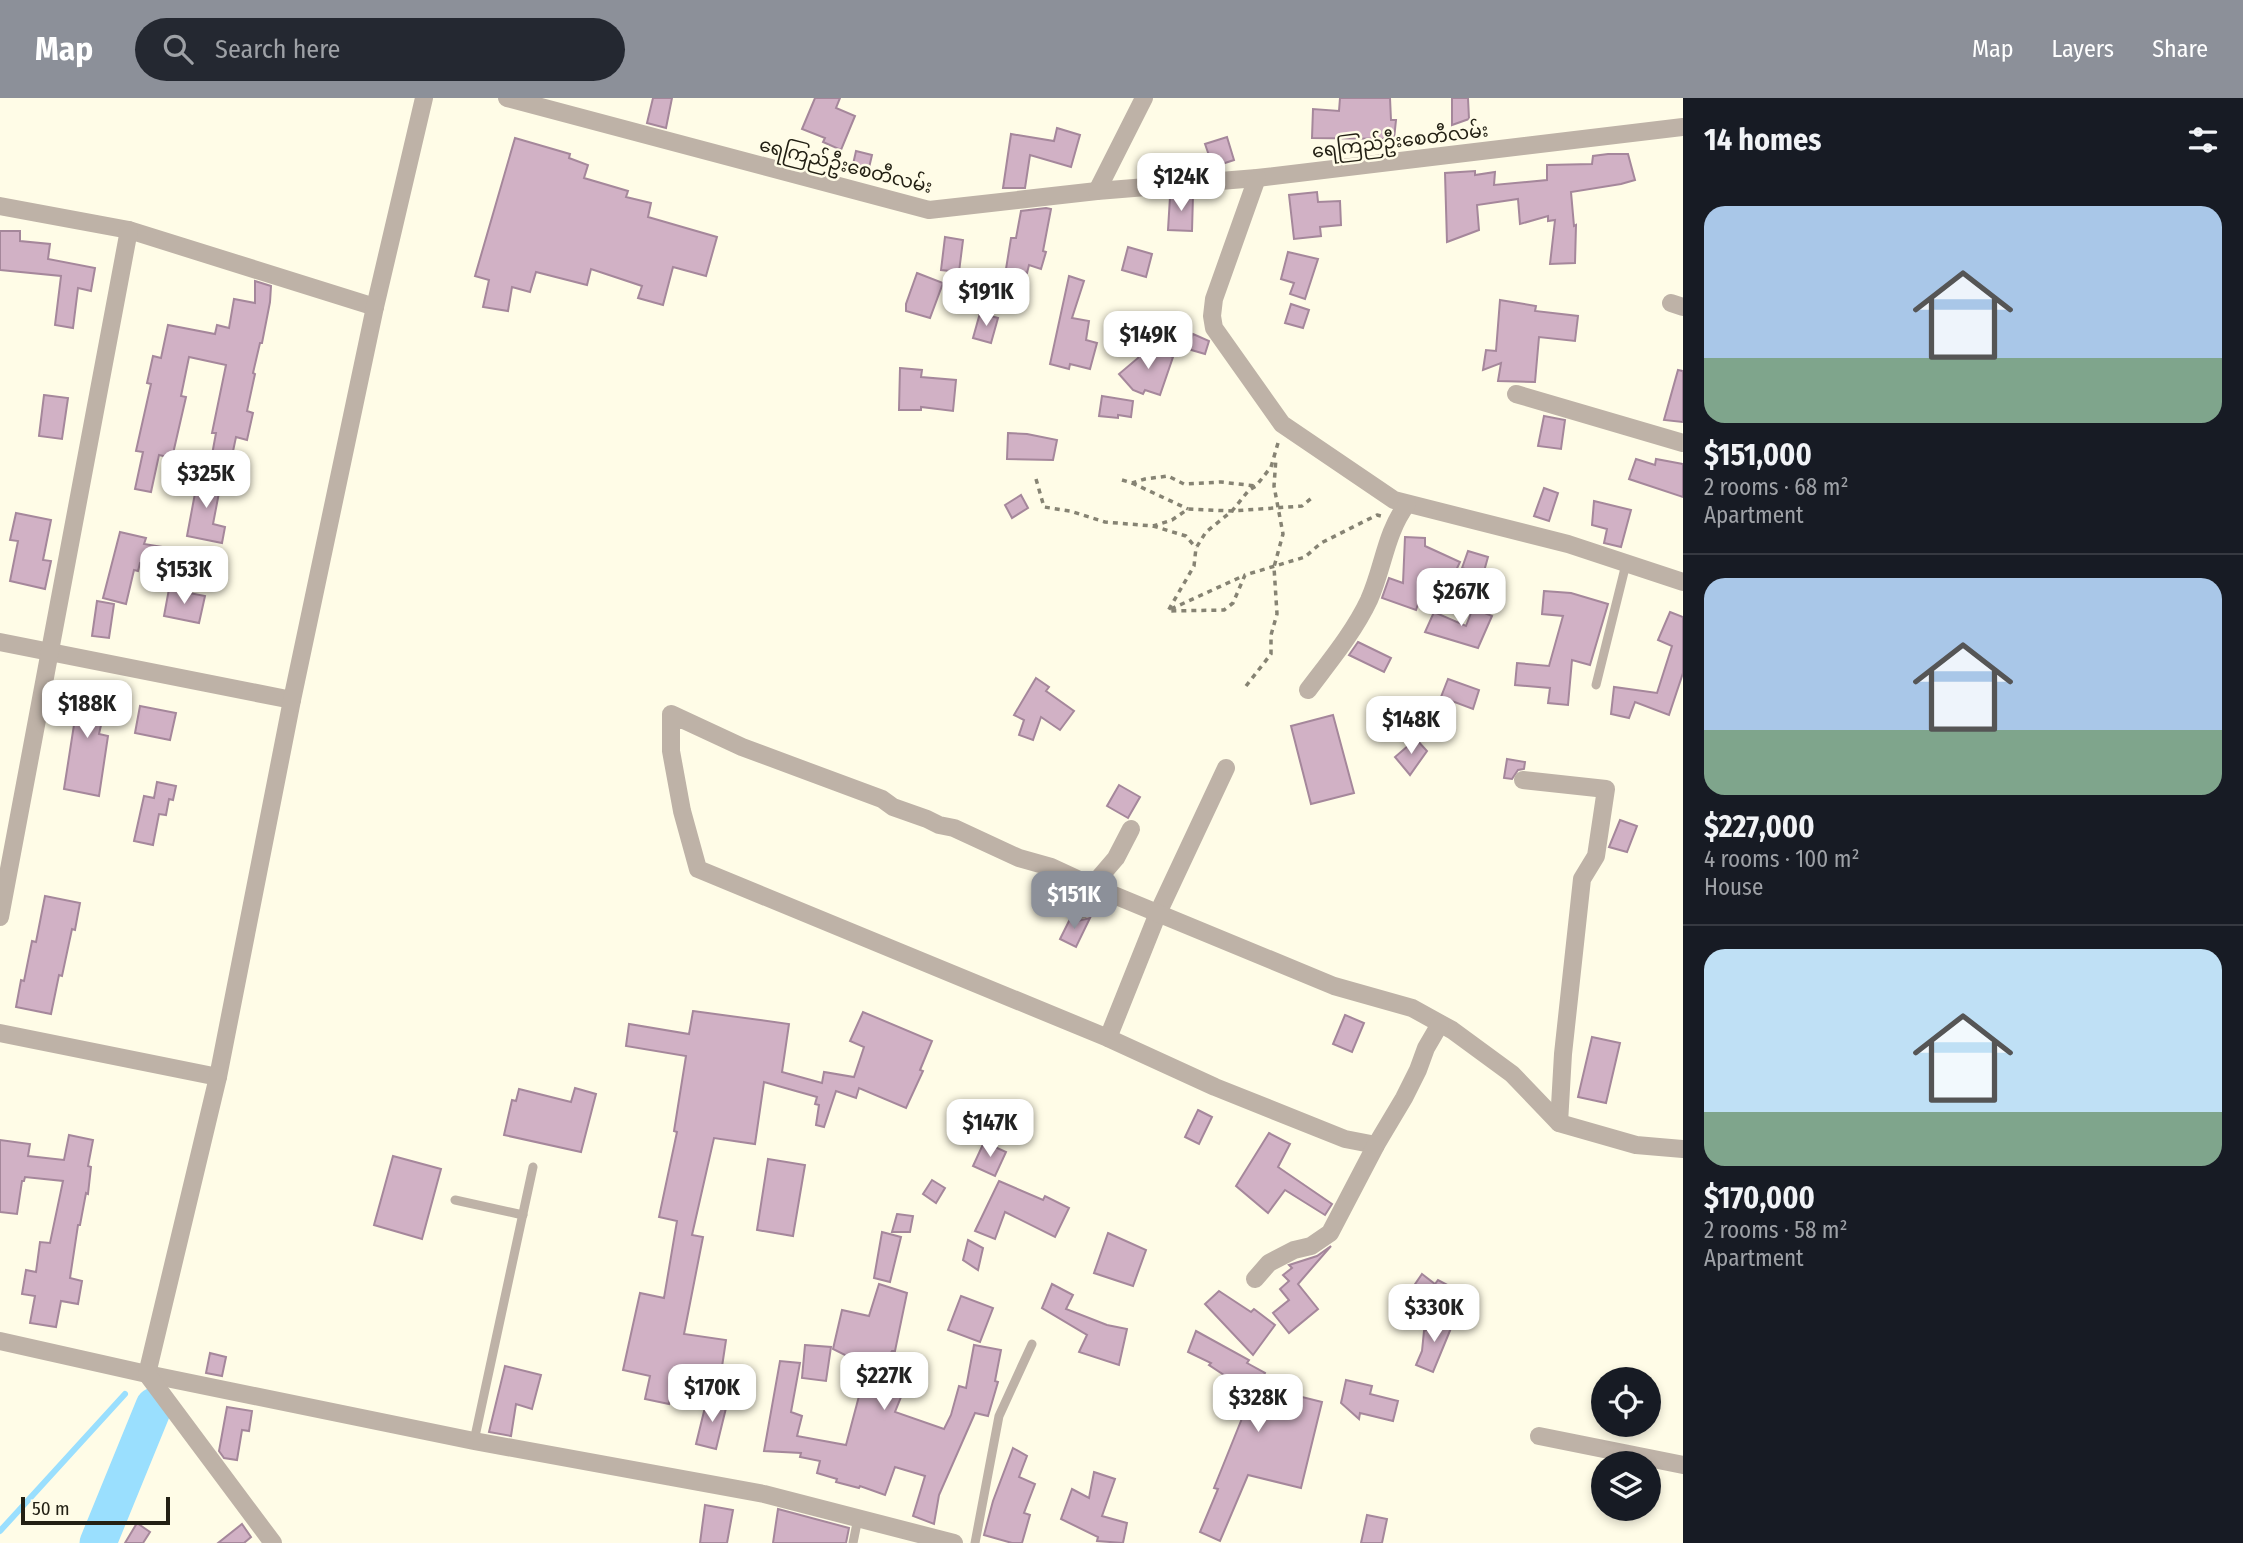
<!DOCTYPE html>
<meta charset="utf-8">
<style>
:root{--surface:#171b24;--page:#242831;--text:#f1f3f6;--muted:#9ea1a6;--line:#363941;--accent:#8c9099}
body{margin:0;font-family:"Fira Sans Condensed","Noto Sans Myanmar",sans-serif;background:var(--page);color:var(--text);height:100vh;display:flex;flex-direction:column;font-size:26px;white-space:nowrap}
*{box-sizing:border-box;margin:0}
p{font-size:23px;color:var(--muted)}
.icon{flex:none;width:38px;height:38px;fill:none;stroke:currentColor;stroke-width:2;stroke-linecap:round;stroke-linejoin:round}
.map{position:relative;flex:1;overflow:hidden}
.details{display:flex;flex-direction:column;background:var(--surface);width:560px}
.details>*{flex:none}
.tools{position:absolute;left:1591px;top:1269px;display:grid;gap:14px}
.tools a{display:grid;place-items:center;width:70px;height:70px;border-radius:50%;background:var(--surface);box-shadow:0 4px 10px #0003;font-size:35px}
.scale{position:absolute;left:21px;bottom:18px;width:149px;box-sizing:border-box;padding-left:7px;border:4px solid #232014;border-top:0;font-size:19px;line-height:24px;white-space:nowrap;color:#232014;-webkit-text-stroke:5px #fffce7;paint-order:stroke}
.price{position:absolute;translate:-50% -60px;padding:0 16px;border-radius:14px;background:#fff;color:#222;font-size:23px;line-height:46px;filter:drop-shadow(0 2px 4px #0008)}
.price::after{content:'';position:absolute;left:50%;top:42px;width:21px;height:16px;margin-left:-10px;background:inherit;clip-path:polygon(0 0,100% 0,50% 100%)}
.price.on{background:var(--accent);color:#fff}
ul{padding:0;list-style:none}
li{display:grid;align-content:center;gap:14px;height:371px;padding:0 21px}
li+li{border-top:2px solid var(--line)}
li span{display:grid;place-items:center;height:217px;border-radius:21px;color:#555}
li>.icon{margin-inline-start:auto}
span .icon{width:126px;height:126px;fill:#fffc;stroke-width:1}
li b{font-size:30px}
h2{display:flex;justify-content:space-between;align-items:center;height:84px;padding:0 21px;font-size:30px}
header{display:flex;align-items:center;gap:42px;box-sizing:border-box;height:98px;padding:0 35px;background:var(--accent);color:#fff}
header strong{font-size:33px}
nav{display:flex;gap:38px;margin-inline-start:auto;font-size:24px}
.search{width:490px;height:63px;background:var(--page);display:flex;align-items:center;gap:18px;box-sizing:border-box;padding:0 24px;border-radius:38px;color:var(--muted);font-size:26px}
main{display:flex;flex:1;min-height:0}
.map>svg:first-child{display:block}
</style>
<header>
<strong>Map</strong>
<div class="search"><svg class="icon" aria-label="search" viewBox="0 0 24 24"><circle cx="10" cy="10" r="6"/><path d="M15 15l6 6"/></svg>Search here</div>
<nav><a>Map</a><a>Layers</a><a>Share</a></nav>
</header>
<main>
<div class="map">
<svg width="1683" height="1445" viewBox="0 0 1683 1445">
<rect width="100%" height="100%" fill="#fffce7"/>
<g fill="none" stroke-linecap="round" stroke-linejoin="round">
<path stroke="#9adffe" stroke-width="6" d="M0,1433L125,1296"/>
<path stroke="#9adffe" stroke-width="37" d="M98,1445L154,1308"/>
</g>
<g fill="#d1b1c5" stroke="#a5879b" stroke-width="2">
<path d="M653,0H672L666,30L647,25Z"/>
<path d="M815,0H840L836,10L855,18L841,52L823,44L825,40L802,31Z"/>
<path d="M1340,0H1390L1391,22H1396L1394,41L1312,40L1313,11L1339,13Z"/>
<path d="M1452,0H1468L1469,21L1452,27Z"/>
<path d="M1057,30L1080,37L1071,69L1030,57L1025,90H1003L1011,36L1054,43Z"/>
<path d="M1227,39L1234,62L1213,69L1205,46Z"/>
<path d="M515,40L570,56L569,60L588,67L584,80L628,93L626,99L651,105L648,119L717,139L706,178L673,169L663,207L638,200L642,188L591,171L587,187L536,174L530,194L512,189L508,213L483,209L489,182L475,178Z"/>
<path d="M856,53L872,57L868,74L852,71Z"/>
<path d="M1608,56H1628L1635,82L1621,86L1571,94L1574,128L1576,127L1575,165L1550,166L1555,122L1548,123V118L1520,126L1518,101L1477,107L1479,132L1447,144L1445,75L1475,73V77L1495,74L1494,87L1547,82V67L1592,66L1593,58Z"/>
<path d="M1317,94L1318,104L1340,103L1341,127L1320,129L1321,138L1294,141L1289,97Z"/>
<path d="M1186,97H1193L1192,133L1168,132L1170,99Z"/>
<path d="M1046,110L1051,111L1043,153L1046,154L1041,171L1029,167L1027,175L1006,171L1011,140H1016L1021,113Z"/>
<path d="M0,133H20V143L50,146L48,161L95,170L91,193L78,190L73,230L55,227L61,178L0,172Z"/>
<path d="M945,139L963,142L959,174L941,172Z"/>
<path d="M1128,149L1152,156L1146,179L1122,172Z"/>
<path d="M1288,154L1318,161L1305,201L1290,196L1294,185L1281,181Z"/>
<path d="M917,175L943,185L930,220L906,213V206Z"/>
<path d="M1069,178L1084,183L1072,220L1089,223L1086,242L1097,245L1090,271L1070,266L1069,271L1050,266Z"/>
<path d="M255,183L271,188L270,204L262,245H260L253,275L255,276L247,313L253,315L247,342L236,339L228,377L209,373L216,335H212L226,267L189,259L181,298L186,299L172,360L159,357L151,394L135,391L143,354L136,353L151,286L147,285L153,258L161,260L168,227L215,236L217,227L229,230L234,201L255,205Z"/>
<path d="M1500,202L1536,208L1535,213L1578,218L1575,243L1539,239L1535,284L1498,283L1501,265L1483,272L1486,252L1496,253Z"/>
<path d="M1291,206L1309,212L1303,230L1285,225Z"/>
<path d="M980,215L998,220L991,245L973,240Z"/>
<path d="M1193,236L1209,243L1205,256L1188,251Z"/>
<path d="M1143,247L1173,259L1160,297L1145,292L1143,296L1133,292L1119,276L1138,260Z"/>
<path d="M900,270L922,272L921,279L956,282L953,313L921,309V312H899Z"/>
<path d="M1678,272L1683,273V324L1664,322Z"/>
<path d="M44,297L68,300L62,341L39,338Z"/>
<path d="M1102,298L1133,303L1131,319L1118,317V320L1099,318Z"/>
<path d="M1544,318L1565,322L1561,351L1538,348Z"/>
<path d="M1008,335L1027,336L1057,342L1053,362L1007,361Z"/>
<path d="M1636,361L1655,367L1656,361L1683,366V399L1629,381Z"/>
<path d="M199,374L222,379L213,426L225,429L222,445L187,438Z"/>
<path d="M1544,390L1558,395L1549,423L1534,418Z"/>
<path d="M1021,397L1028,410L1012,420L1005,407Z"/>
<path d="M1594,403L1631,412L1621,449L1604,445L1607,431L1592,427Z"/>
<path d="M16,415L51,422L43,462L51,463L45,491L10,483L18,443L10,442Z"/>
<path d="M120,434L146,440L144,446L163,449L161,468L140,465L138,473L134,472L126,506L103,500Z"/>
<path d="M1405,439L1425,440V448L1460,464L1451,483L1429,474L1416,512L1382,500L1389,480L1403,485Z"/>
<path d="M1468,453L1488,459L1483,477L1462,470Z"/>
<path d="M169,491L205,498L199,525L164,518Z"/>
<path d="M1544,493L1571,495L1608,506L1590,567L1572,562L1568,607L1548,605L1550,590L1515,587L1517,565L1549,568L1563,518L1542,516Z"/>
<path d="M97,503L114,506L109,540L92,538Z"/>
<path d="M1473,510L1492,518L1478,550L1425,534L1434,514L1466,528Z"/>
<path d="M1670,514L1683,519V575L1669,617L1635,604L1629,620L1611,616L1614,589L1657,595L1672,548L1658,542Z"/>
<path d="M1358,544L1391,560L1384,574L1349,557Z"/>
<path d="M1036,580L1049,589L1046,593L1074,613L1060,632L1041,619L1033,642L1019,637L1024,622L1014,617Z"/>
<path d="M1448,581L1479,592L1473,611L1441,599Z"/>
<path d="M73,585L109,592L99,636L108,638L99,698L64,691L76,614L68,612Z"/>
<path d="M140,608L176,615L170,642L135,635Z"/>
<path d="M1333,617L1354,695L1311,706L1291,628Z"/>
<path d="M1416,641L1427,653L1410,677L1395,659Z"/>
<path d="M1507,661L1525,664L1524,671L1518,672L1512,681L1504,680Z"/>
<path d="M157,684L176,688L173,702L169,701L166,717L159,716L153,747L134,743L144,698L154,700Z"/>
<path d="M1119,687L1140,699L1128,720L1107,708Z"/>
<path d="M1620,722L1637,728L1627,754L1609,749Z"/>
<path d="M45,798L80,805L75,832L72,831L62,878L59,877L51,916L16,909L21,882L24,883L32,843L36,844Z"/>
<path d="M1072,817L1078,823L1090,820L1076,849L1060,841Z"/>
<path d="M693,913L789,926L782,974L822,985L824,974L854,979L864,949L850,943L863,914L932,943L920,972L923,973L906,1010L859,990L856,1000L836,993L824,1029L816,1027L819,1007L815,1006L817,999L764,984L755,1046L714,1040L692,1137L703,1139L684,1236L726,1242L720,1282L675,1275L669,1306L645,1301L650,1278L623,1272L640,1195L664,1200L677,1123L659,1119L677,1034L674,1033L686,958L626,948L629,926L689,936Z"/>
<path d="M1345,917L1364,925L1352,954L1333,946Z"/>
<path d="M1592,939L1620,945L1606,1005L1578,999Z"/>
<path d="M575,990L596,996L581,1054L504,1037L512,1002L516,1003L519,991L571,1004Z"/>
<path d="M1198,1012L1212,1019L1199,1046L1185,1039Z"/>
<path d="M1269,1035L1290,1046L1278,1069L1332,1106L1325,1117L1285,1092L1268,1115L1236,1088Z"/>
<path d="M69,1037L93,1042L88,1068L91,1069L88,1096L86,1095L80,1127H78L70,1180L82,1183L78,1206L61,1203L56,1229L30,1225L35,1198L22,1196L26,1172L36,1174L40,1144L50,1145L63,1083L25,1079L24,1083H22L17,1116L0,1114V1042L30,1046L28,1058L64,1062Z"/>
<path d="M984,1044L1006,1054L995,1078L973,1068Z"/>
<path d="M393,1058L441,1071L422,1141L374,1127Z"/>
<path d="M768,1061L805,1067L793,1138L757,1132Z"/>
<path d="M932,1082L945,1090L936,1105L923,1096Z"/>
<path d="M999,1083L1043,1102L1045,1098L1069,1110L1055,1139L1005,1114L995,1141L975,1133Z"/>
<path d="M897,1116L913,1118L910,1134H892Z"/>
<path d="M882,1134L901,1139L890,1184L874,1180Z"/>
<path d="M1108,1135L1146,1152L1133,1188L1094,1175Z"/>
<path d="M968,1142L983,1150L978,1172L963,1162Z"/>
<path d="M1331,1148L1298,1186L1318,1211L1289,1235L1273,1215L1289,1202L1280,1191L1289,1183L1283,1177L1292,1170L1289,1167L1317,1158Z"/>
<path d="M1422,1176L1435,1186L1438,1182L1455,1191L1443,1215L1411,1192Z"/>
<path d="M879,1186L907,1195L895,1253H892L876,1278L905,1289L895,1314L944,1331L951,1317L959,1288L966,1290L974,1247L1001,1252L995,1283L998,1284L988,1318L975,1315L939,1397L934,1426L913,1418L925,1378L895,1369L885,1397L860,1388L859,1390L836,1384L837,1381L817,1375L820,1363L800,1359L801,1355L764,1353L780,1263L800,1265L791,1314L802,1318L797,1338L846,1347L867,1268L833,1251L842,1212L869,1218Z"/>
<path d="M1052,1186L1073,1197L1066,1211L1107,1227L1127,1231L1119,1267L1079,1254L1087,1237L1042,1210Z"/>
<path d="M1219,1193L1251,1214L1254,1211L1275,1227L1253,1257L1205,1206Z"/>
<path d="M961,1198L993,1210L980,1244L948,1232Z"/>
<path d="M1456,1218L1433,1274L1416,1267L1422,1253L1424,1233Z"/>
<path d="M1196,1233L1249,1262L1247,1265L1265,1275L1258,1288L1322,1304L1301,1390L1248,1377L1220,1443L1200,1434L1218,1391L1214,1390L1251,1298L1231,1286L1233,1283L1209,1267L1211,1265L1188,1254Z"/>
<path d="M805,1247L831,1249L826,1283L802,1280Z"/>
<path d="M210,1255L226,1259L222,1278L206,1275Z"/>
<path d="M505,1268L541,1277L532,1311L516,1306L511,1338L489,1334Z"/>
<path d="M1346,1282L1372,1288L1370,1296L1398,1303L1393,1323L1360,1315L1359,1321L1341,1305Z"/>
<path d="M707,1301L727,1306L716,1351L696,1346Z"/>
<path d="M227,1309L252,1313L249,1333L242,1332L237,1362L224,1360L219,1353Z"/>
<path d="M1013,1350L1027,1358L1019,1379L1035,1386L1024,1415L1030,1417L1022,1445H1012L984,1437L993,1403Z"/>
<path d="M1094,1374L1115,1381L1102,1418L1127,1425L1123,1445L1097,1443L1098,1439L1061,1421L1072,1391L1089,1400Z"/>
<path d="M705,1407L733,1412L727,1445H700Z"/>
<path d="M778,1411L849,1430L846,1445H773Z"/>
<path d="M1367,1417L1387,1421L1382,1445H1361Z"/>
<path d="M137,1425L150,1434L143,1445H125Z"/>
<path d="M242,1426L251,1439L244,1445H218Z"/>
</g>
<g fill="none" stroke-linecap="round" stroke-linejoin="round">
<g stroke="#868373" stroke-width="3.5" stroke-dasharray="5 5" stroke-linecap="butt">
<path d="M1278,345L1271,369L1256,388L1249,392L1232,413L1206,434L1196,450L1194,468L1168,513L1224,512L1233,505L1245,477L1305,459L1321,445L1377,417L1381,418"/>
<path d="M1036,381L1044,409L1070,413L1105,424L1153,428L1172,422L1188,411L1232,413L1302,408L1314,398"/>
<path d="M1122,382L1132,385L1145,381L1168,378L1184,386L1221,384L1256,388"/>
<path d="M1132,385L1188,411"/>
<path d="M1153,428L1186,438L1196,450"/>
<path d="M1171,511L1243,478"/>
<path d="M1246,588L1271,556V537L1277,516L1274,469L1283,436L1274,388L1276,360"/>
</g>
<g stroke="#beb2a7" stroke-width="9">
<path d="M1596,587L1626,466"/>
<path d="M455,1102L523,1117"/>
<path d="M474,1343L533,1069"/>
<path d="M853,1445L858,1420"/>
<path d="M975,1445L999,1318L1032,1246"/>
</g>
<g stroke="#beb2a7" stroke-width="18">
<path d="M507,0L929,112L1097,93L1257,80L1683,29"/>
<path d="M1257,80L1214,201L1212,218L1214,230L1282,326L1394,402L1568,446L1683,484"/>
<path d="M1097,93L1144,0"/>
<path d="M0,108L129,132L375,209"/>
<path d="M1671,205L1683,209"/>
<path d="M1516,296L1683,345"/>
<path d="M0,544L292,602"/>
<path d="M1308,592C1329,564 1354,534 1369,502C1384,468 1385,436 1407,406"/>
<path d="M1523,682L1606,691L1596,758L1582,781L1563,956L1559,1025"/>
<path d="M1082,812L1092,788L1116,760L1131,731"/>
<path d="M0,819L129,132"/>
<path d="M0,935L218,979"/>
<path d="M1108,940L1158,815L1226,670"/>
<path d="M1376,1047L1345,1041L1215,989L1108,940L698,771L682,713L671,653V616L742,649L882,701L893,709L927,721L939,727L954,730L1019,760L1051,769L1092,788L1334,888L1412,910L1452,932L1512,976L1559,1025L1636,1047L1683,1051"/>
<path d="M1255,1181L1269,1165L1294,1152L1311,1148L1330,1135L1376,1047L1404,1000L1418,972L1426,950L1440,926"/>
<path d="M0,1243L147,1276L474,1343L764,1396L954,1445"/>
<path d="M1539,1338L1683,1367"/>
<path d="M273,1445L147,1276L218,979L292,602L375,209L424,0"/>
</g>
</g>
<g text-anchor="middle" stroke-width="5" stroke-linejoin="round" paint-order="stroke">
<g font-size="19" fill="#232014" stroke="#fffce7">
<text transform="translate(1400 42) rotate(-7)" y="7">ရေကြည်ဦးစေတီလမ်း</text>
<text transform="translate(846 67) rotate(14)" y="7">ရေကြည်ဦးစေတီလမ်း</text>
</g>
</g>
</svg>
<div class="tools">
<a><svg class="icon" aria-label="locate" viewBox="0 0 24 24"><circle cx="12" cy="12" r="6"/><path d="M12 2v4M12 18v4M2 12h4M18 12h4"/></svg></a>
<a><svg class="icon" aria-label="layers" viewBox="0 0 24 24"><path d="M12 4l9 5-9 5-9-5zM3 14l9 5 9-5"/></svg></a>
</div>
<div class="scale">50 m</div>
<b class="price" style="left:1181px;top:115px">$124K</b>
<b class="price" style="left:986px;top:230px">$191K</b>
<b class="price" style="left:1148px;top:273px">$149K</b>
<b class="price" style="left:206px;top:412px">$325K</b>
<b class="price" style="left:184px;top:508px">$153K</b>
<b class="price" style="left:1461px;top:530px">$267K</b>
<b class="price" style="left:87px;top:642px">$188K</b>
<b class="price" style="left:1411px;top:658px">$148K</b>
<b class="price on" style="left:1074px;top:833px">$151K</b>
<b class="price" style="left:990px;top:1061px">$147K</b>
<b class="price" style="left:1434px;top:1246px">$330K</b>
<b class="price" style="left:884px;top:1314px">$227K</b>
<b class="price" style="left:712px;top:1326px">$170K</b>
<b class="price" style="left:1258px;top:1336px">$328K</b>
</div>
<section class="details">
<h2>14 homes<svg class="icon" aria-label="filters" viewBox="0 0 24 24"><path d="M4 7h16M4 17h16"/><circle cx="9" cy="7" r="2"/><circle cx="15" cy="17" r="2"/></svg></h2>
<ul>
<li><span style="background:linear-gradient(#a9c7e8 70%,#7fa58c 0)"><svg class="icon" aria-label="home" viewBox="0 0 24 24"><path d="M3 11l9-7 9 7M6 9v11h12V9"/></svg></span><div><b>$151,000</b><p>2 rooms · 68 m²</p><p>Apartment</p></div></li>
<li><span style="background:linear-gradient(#a9c7e8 70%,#7fa58c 0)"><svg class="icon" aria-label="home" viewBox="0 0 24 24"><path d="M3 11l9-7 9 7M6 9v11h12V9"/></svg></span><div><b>$227,000</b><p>4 rooms · 100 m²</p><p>House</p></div></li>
<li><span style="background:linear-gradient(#bfe0f5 75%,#7fa58c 0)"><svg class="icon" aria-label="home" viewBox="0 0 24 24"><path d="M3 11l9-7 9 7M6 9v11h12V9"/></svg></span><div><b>$170,000</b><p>2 rooms · 58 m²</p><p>Apartment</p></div></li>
</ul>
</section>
</main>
